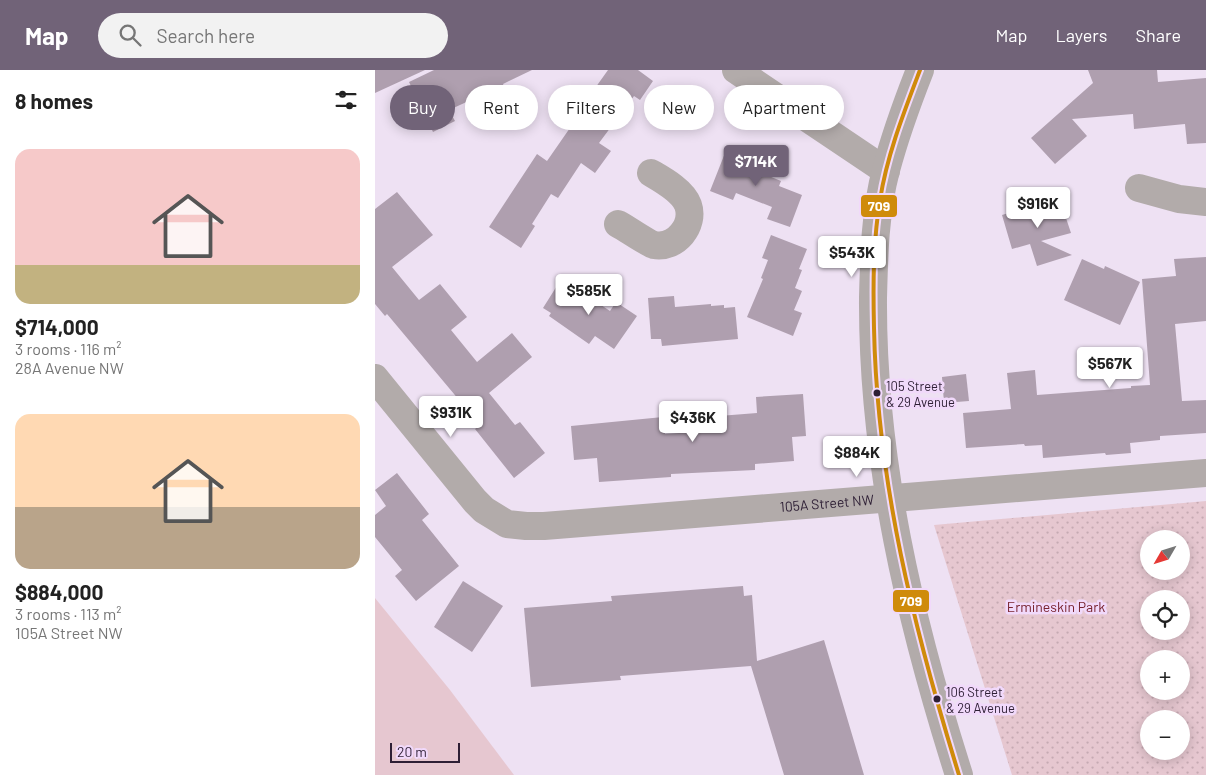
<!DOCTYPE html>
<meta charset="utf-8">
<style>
:root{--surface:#fff;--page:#f2f2f2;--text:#222;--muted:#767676;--accent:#716378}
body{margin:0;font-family:Barlow,sans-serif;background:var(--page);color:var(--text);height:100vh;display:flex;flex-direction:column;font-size:19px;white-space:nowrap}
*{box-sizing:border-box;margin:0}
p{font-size:16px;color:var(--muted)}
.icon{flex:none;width:28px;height:28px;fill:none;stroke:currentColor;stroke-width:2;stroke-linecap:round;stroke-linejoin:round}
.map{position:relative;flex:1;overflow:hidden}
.drawer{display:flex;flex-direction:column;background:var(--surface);width:375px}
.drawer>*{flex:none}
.banner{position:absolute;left:15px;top:15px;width:475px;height:45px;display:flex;gap:10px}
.needle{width:32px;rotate:231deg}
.buttons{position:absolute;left:765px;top:460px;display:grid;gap:10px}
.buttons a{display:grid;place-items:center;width:50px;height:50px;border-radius:50%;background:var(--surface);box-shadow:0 2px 12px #0003;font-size:25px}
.scale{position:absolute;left:15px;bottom:12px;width:70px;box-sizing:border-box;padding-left:5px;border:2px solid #2e1f35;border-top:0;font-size:14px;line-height:18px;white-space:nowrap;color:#2e1f35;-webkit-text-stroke:4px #f1d9fb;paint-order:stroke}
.price{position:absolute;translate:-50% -42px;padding:0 11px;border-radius:5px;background:#fff;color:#222;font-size:16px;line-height:32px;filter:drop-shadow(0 1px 2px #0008)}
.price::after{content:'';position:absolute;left:50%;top:30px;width:15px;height:11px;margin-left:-8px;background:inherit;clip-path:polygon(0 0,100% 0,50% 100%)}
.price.selected{background:var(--accent);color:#fff}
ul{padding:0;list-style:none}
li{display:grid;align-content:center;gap:10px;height:265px;padding:0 15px}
li span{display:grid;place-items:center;height:155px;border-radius:15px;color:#555}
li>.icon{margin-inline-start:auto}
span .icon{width:90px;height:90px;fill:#fffc;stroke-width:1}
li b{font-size:21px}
h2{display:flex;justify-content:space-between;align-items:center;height:60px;padding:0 15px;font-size:21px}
.chip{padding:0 18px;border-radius:22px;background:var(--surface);box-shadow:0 2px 12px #0003;font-size:18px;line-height:45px}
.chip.selected{background:var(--accent);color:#fff}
header{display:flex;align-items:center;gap:30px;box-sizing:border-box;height:70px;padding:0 25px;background:var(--accent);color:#fff}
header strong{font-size:24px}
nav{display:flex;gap:28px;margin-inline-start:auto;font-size:18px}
.search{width:350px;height:45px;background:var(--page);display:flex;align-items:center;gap:12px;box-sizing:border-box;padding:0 18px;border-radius:28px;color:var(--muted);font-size:19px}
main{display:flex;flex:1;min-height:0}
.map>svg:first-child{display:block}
</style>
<header>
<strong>Map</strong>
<div class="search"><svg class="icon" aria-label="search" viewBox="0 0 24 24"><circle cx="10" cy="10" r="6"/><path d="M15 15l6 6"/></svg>Search here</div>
<nav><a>Map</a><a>Layers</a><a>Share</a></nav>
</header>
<main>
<section class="drawer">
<h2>8 homes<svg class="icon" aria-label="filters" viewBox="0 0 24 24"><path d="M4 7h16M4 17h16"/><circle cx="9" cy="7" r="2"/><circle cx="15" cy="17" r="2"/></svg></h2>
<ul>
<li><span style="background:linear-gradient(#f6c9c9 75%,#c2b280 0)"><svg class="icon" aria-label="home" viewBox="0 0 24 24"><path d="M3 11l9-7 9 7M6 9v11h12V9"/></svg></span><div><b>$714,000</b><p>3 rooms · 116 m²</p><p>28A Avenue NW</p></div></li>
<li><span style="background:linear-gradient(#ffd9b3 60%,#b9a48a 0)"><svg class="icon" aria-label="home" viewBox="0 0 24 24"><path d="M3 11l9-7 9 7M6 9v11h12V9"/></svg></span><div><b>$884,000</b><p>3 rooms · 113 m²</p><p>105A Street NW</p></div></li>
</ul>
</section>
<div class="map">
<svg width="831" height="705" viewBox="0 0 831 705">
<defs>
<pattern id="park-dots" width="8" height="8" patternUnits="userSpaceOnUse" patternTransform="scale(1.25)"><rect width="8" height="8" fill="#e6c7d0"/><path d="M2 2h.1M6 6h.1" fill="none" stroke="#c6aab3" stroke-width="1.8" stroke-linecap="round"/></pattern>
</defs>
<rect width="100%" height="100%" fill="#eee1f3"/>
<path fill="#e6c7d0" d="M0,528L75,620L139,705H0Z"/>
<path fill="url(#park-dots)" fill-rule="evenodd" d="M831,431V705H637L559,455ZM774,469H806V501H774ZM774,529H806V561H774ZM774,589H806V621H774ZM774,649H806V681H774Z"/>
<g fill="#af9faf">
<path d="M0,0H50L0,23Z"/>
<path d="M59,0H157L128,14L130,19L111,28L109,24L74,40L80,51L58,62L34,12Z"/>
<path d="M233,0H263L278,11L265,30L259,26L224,73L236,81L220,103L206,93L183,128L176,124L157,154L160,156L146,178L114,157L162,84L172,91L197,55L193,52L216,20L218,21Z"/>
<path d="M713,0H782L783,12L831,8V73L812,74L810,54L759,59L758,44L697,49L712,66L680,94L656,68L718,13Z"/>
<path d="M350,83L359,86L360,84L392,96L389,104L406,111L404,116L427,125L415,157L392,149L397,137L361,123L358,130L335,121Z"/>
<path d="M22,122L58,165L17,197L44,230L65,214L92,247L76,260L102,292L137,263L157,287L114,323L140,355L145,352L170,383L139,408L100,359L105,355L12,244L10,246L0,234V139Z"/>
<path d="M684,127L696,163L666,171L697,185L662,196L655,174L637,179L627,145Z"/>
<path d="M396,165L432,179L424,199L427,200L420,218L427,221L419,240L427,243L418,266L372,247L388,209L386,208L393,190L387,188Z"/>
<path d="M831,187V251L800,254L807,331L831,330V363L785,366V370L755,373L756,383L731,385L730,383L668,388L667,375L650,376L649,374L591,378L588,343L636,339L632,303L660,300L662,325L756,318V316L775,315L767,209L801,206L799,189Z"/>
<path d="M707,189L729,199L730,196L765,212L745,255L689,230Z"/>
<path d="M185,211L204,223L205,221L235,241L241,232L262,246L239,279L220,266L214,274L174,246L176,243L168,238Z"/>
<path d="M299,226L300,237L336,234V236L349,235V238L360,237L363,269L287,276L286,269H276L273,228Z"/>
<path d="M591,304L594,331L569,333L567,307Z"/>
<path d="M428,324L431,366L417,367L419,391L380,394V400L296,404V407L224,412L222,388L199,390L196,356L288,347L290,364L345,360L344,346L382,343L381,327Z"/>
<path d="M22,403L54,444L47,450L84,496L41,531L20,506L27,500L0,467V445L11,436L0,420Z"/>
<path d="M88,511L128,536L97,582L59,557Z"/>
<path d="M368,516L369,526L377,525L382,591L449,570L489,705H409L376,596L245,606L246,610L156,617L149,538L237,531L236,526Z"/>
</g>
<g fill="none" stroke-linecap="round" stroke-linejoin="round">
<g stroke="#b2abaa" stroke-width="28">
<path d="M361,0L511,101"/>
<path d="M545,0C532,33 520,66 511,100C500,141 499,186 498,228C497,391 535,551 584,705"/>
<path d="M764,118L804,129L831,132"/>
<path d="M243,154C251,158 272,173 279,175C301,179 320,155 313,135C308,121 288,110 276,103"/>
<path id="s1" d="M0,308L100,431L109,440L132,454L151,456H169L831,403"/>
</g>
<defs>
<path id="bus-1" d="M545,0C529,42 512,85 505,130C498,172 498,215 499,258C502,411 539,559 584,705"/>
</defs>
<use href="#bus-1" stroke="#f1d9fb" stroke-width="8"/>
<use href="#bus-1" stroke="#cf8b0b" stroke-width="4"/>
</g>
<g fill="#2e1f35" stroke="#f1d9fb" stroke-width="2">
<circle cx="502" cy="323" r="4.5"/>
<circle cx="562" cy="629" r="4.5"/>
</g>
<g text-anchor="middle" stroke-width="5" stroke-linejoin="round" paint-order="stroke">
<g font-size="13" fill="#2e1f35" stroke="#f1d9fb" text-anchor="start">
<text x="511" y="321">105 Street<tspan x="511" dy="16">&amp; 29 Avenue</tspan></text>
<text x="571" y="627">106 Street<tspan x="571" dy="16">&amp; 29 Avenue</tspan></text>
</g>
<g font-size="14" fill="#2e1f35" stroke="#f1d9fb">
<text dy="5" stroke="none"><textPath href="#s1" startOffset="519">105A Street NW</textPath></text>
</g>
<g font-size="14" fill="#77222e" stroke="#f1d9fb">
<text x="681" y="542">Ermineskin Park</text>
</g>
</g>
<g stroke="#f1d9fb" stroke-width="2">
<rect x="485" y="124" width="38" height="24" rx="5" fill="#cf8b0b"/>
<rect x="517" y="519" width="38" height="24" rx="5" fill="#cf8b0b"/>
</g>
<g font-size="14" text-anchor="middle" font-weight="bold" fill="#fff">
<text x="504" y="141">709</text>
<text x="536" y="536">709</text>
</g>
</svg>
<div class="buttons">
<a><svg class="needle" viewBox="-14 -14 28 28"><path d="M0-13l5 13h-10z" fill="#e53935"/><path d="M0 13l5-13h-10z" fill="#767676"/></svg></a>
<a><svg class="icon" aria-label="locate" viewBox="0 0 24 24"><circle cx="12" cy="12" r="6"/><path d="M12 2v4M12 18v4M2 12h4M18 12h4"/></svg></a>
<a>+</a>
<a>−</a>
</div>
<div class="scale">20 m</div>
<b class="price selected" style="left:381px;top:117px">$714K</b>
<b class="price" style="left:663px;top:159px">$916K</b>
<b class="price" style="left:477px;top:208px">$543K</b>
<b class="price" style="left:214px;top:246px">$585K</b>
<b class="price" style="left:735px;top:319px">$567K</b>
<b class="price" style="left:76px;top:368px">$931K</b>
<b class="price" style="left:318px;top:373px">$436K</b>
<b class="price" style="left:482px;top:408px">$884K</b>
<div class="banner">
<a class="chip selected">Buy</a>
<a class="chip">Rent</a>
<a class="chip">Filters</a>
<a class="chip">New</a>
<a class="chip">Apartment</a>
</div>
</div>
</main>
